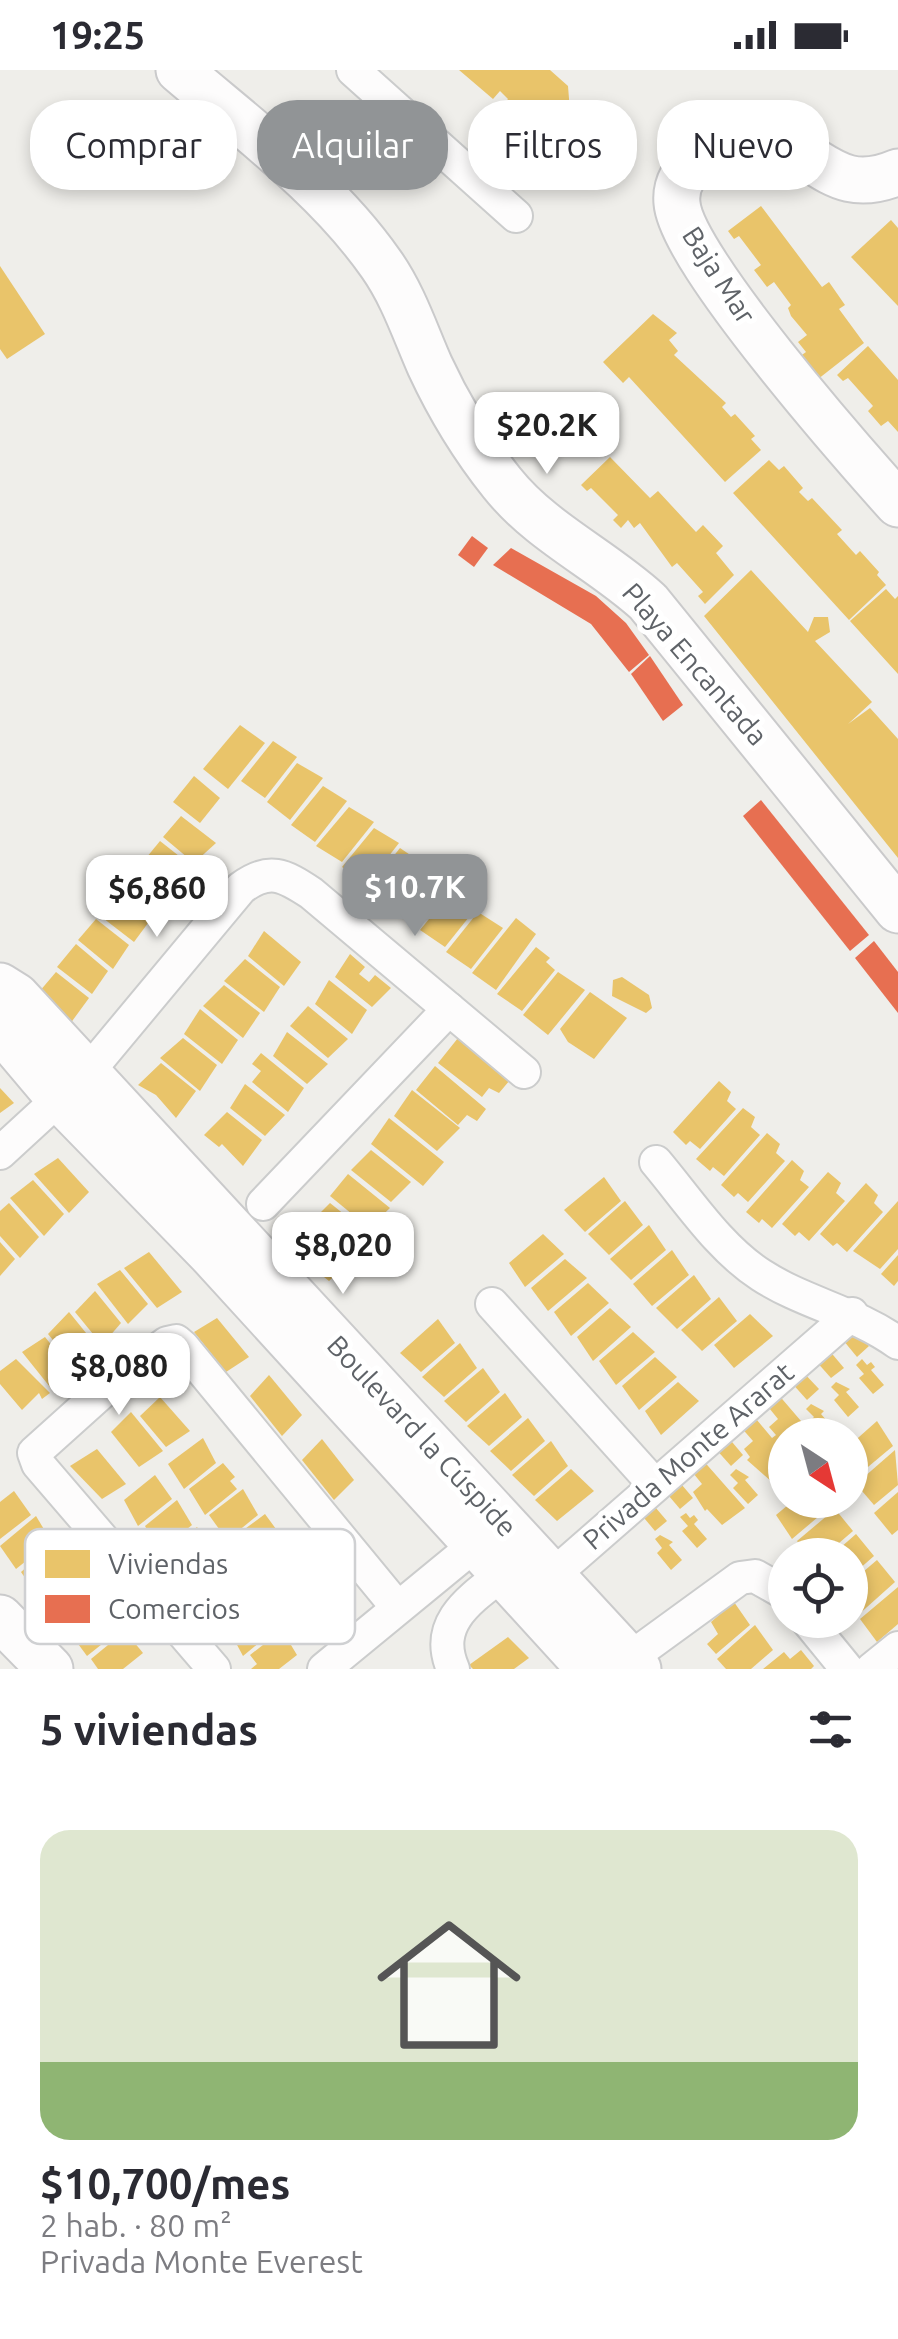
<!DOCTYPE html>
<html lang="es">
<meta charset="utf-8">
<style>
:root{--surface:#fff;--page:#f7f7f7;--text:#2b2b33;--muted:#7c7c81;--line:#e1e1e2;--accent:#919496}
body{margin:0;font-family:Ubuntu,sans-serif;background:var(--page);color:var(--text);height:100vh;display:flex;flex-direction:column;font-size:38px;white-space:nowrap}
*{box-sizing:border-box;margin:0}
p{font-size:32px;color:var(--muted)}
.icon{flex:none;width:55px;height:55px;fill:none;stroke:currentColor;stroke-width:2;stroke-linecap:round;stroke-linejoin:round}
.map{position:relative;height:1599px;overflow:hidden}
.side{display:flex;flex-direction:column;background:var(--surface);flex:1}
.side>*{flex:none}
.top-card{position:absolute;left:30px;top:30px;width:840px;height:90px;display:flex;gap:20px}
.needle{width:65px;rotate:144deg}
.buttons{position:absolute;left:768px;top:1348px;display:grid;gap:20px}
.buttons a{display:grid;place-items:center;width:100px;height:100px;border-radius:50%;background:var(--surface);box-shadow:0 5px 15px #0003;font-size:50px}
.price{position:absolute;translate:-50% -85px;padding:0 22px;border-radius:20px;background:#fff;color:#222;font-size:32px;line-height:65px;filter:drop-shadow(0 2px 5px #0008)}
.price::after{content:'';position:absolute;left:50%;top:60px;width:30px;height:22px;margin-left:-15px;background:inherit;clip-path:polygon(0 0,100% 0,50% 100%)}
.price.active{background:var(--accent);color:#fff}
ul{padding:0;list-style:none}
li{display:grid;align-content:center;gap:20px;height:530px;padding:0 40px}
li+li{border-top:2px solid var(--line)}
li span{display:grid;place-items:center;height:310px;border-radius:30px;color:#555}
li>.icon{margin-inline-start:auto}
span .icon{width:180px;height:180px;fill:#fffc;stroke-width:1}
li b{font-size:42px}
h2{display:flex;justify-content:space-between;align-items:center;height:120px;padding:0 40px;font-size:42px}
.tag{padding:0 35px;border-radius:40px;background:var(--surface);box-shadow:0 5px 15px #0003;font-size:35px;line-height:90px}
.tag.active{background:var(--accent);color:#fff}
.status{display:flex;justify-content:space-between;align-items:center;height:70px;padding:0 50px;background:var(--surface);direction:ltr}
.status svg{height:28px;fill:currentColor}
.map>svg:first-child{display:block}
</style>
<div class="status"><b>19:25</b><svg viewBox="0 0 49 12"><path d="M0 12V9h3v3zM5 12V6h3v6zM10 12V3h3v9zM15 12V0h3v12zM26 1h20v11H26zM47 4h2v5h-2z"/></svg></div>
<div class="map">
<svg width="898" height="1599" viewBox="0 0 898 1599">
<rect width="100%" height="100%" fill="#efeeea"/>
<g fill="#e9c46a">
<path d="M459,0H550L568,16L571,54L550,79L518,53L526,43L517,36L507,48L499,41L508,29L500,21L493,29Z"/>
<path d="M761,136L822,217L829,212L845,235L839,239L864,273L813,313L795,290L806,282L798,272L807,265L791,246L788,238L791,235L774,212L767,217L754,200L761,195L739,166L734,169L728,161Z"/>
<path d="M891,150L898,158V236L851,187Z"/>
<path d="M0,196L45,264L7,289L0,279Z"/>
<path d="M653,244L677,263L669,270L678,281L674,285L726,333L722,337L731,347L735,344L755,366L751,369L761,380L725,412L629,307L623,313L603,292Z"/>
<path d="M868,276L898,310V362L888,351L881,356L868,341L873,336L848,308L843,311L837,305Z"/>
<path d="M610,387L650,428L658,421L696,462L703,455L723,476L716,483L734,505L705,534L698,526L703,522L677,493L672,497L640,453L634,458L628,450L621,458L613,450L618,445L591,418L587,421L581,415Z"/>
<path d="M769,390L779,400L784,396L803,418L799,422L808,431L812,428L842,460L837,464L846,474L856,485L860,481L879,502L877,505L886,515L849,550L733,423Z"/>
<path d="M751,500L808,562L814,547H828L830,562L815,571L872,632L848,654L870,638L898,669V788L704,546Z"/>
<path d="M886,519L895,529L898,526V604L850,551Z"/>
<path d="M240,655L265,673L228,719L203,699Z"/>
<path d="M273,671L297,687L265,728L241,711Z"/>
<path d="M297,693L323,708L290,750L267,732Z"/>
<path d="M194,706L220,728L200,753L173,732Z"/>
<path d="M323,716L347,731L315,772L291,755Z"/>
<path d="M349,737L374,752L342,792L316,776Z"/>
<path d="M181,746L216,773L194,793L163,767Z"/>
<path d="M374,758L399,773L367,814L342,797Z"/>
<path d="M160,771L193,797L176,821L142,793Z"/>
<path d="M400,778L425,795L393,836L368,818Z"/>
<path d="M139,798L172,823L155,847L120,819Z"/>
<path d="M427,800L451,815L418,857L394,839Z"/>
<path d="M452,821L477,837L445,877L420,860Z"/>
<path d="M118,824L151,849L134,872L99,845Z"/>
<path d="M478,842L503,858L471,899L446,882Z"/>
<path d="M516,848L536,864L496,920L472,903Z"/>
<path d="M96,849L129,875L113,899L78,870Z"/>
<path d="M264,861L301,892L284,916L248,886Z"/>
<path d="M76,874L108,901L92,924L57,897Z"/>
<path d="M536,877L550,888L546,892L555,900L522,941L497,924Z"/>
<path d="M350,884L365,897L359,904L369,912L375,905L391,918L372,937L335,907Z"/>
<path d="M245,889L280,917L264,942L224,911Z"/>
<path d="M56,902L89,928L70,954L39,922Z"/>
<path d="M558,902L585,920L548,965L523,945Z"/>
<path d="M622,907L649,925L652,938L646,943L612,926L613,910Z"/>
<path d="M329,910L367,940L352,964L315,934Z"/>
<path d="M224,915L260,943L243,968L203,936Z"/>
<path d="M590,922L627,948L594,989L568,972L560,959Z"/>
<path d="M308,936L348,969L328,988L290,956Z"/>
<path d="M200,939L238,970L222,994L184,964Z"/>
<path d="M287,962L328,994L307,1014L273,986Z"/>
<path d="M183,968L217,995L200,1021L160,988Z"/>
<path d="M458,968L510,1010L499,1023L489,1018L482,1027L438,993Z"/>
<path d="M261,983L304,1018L288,1042L252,1012L261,1001L252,994Z"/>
<path d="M161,993L196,1021L176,1048L156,1025L138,1015Z"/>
<path d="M435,996L486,1039L477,1051L467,1045L458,1055L416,1020Z"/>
<path d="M719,1011L731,1022L727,1031L736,1039L700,1079L690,1071L686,1075L673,1062Z"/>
<path d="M245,1014L285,1045L265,1066L230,1038Z"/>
<path d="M0,1018L14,1033L0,1043Z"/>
<path d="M412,1020L460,1058L437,1081L394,1046Z"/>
<path d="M743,1038L755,1047L751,1057L760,1065L724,1106L713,1097L710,1101L696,1089Z"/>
<path d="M227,1042L262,1070L243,1096L222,1074L219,1077L204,1065Z"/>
<path d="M389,1048L444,1092L423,1116L371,1074Z"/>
<path d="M767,1063L780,1074L776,1083L785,1091L748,1132L738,1123L734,1127L721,1115Z"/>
<path d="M371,1080L411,1112L391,1132L351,1100Z"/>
<path d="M58,1088L89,1122L69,1143L34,1104Z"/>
<path d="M792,1090L804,1101L800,1110L809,1117L772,1158L762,1149L759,1153L746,1142Z"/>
<path d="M828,1102L841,1113L836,1123L845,1131L809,1171L799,1162L795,1166L782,1154Z"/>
<path d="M348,1104L390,1138L369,1158L330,1126Z"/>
<path d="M604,1107L621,1131L585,1162L564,1140Z"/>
<path d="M33,1110L64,1144L44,1166L10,1128Z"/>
<path d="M866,1113L878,1125L874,1133L883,1142L847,1182L837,1173L833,1176L820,1164Z"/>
<path d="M625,1131L643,1155L609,1185L588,1164Z"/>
<path d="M898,1131V1179L880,1199L853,1181Z"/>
<path d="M9,1133L39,1167L20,1188L0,1166V1141Z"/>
<path d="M330,1133L380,1173L371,1184L363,1178L355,1189L310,1153Z"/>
<path d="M649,1155L666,1180L631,1210L610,1189Z"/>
<path d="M309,1159L349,1192L329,1211L305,1192L298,1199L285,1186Z"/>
<path d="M543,1164L564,1184L525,1217L509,1193Z"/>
<path d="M0,1172L15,1189L0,1206Z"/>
<path d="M672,1180L689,1205L652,1236L633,1214Z"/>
<path d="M149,1182L182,1222L157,1238L124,1198Z"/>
<path d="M898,1185V1211L894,1216L881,1204Z"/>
<path d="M565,1189L587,1208L548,1241L531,1218Z"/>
<path d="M120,1200L148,1234L128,1254L97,1214Z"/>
<path d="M694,1205L711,1229L677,1259L656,1238Z"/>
<path d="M588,1213L609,1233L571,1266L554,1242Z"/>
<path d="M95,1221L121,1253L102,1275L75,1242Z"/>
<path d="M719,1227L737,1251L702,1281L681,1260Z"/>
<path d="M610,1238L631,1257L593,1291L577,1267Z"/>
<path d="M69,1242L95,1274L77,1300L67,1309L63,1304L50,1317L22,1282L45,1267L70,1298L74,1296L48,1264Z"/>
<path d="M750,1244L773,1266L734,1298L714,1275Z"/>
<path d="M217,1248L249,1287L226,1302L194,1262Z"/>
<path d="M438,1249L455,1273L421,1302L400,1283Z"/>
<path d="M852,1257L869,1276L857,1287L843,1270Z"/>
<path d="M633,1262L655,1282L616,1315L599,1291Z"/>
<path d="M460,1273L477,1298L444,1327L422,1307Z"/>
<path d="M828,1279L844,1298L831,1308L815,1290Z"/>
<path d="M655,1287L677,1307L639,1340L622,1316Z"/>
<path d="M16,1289L50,1323L42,1329L39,1323L22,1340L0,1314V1301Z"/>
<path d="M862,1289L867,1295L871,1292L875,1297L871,1300L884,1315L873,1324L859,1308L864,1304L856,1295Z"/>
<path d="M483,1298L500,1322L466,1352L444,1331Z"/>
<path d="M802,1301L819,1319L807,1330L790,1311Z"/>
<path d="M269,1305L302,1345L282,1366L250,1326Z"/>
<path d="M678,1312L699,1331L661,1365L645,1341Z"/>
<path d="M836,1312L850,1319L846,1322L859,1337L848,1347L834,1330L839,1325L831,1317Z"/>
<path d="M505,1323L522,1347L489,1376L467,1356Z"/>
<path d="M777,1323L813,1365H785L780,1377L785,1383V1402L772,1412L747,1390L750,1387L744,1379L753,1371L739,1355L752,1344L772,1368L776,1365L769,1357L778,1349L765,1333Z"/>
<path d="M160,1327L190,1361L166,1377L140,1346Z"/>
<path d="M811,1334L824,1341L821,1344L834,1359L827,1365H821L809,1352L814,1347L806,1339Z"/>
<path d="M131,1342L163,1381L139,1397L111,1362Z"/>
<path d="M528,1348L545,1371L511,1401L490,1381Z"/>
<path d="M877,1351L893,1376L856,1407L850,1400V1375Z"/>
<path d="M727,1366L743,1385L731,1396L714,1377Z"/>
<path d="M203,1368L216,1393L184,1419L168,1394Z"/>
<path d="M322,1369L354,1410L334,1430L302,1390Z"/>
<path d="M551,1371L568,1396L534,1426L512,1405Z"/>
<path d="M97,1379L126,1414L102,1429L70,1396Z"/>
<path d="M895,1380L898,1415L874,1435L856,1414Z"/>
<path d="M701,1388L745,1438L722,1455L707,1439L705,1441L693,1422L702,1414L689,1398Z"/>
<path d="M223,1393L235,1407L230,1411L237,1419L205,1445L189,1419Z"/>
<path d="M571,1399L594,1421L557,1451L535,1430Z"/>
<path d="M736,1399L749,1407L745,1410L758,1425L748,1434L733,1418L738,1413L730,1405Z"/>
<path d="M155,1405L172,1429L138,1456L124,1430Z"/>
<path d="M676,1408L693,1428L680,1439L663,1419Z"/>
<path d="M243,1419L258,1445L227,1470L209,1445Z"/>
<path d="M14,1421L31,1445L0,1469V1432Z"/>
<path d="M898,1422V1460L892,1465L874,1443Z"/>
<path d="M177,1430L192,1455L159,1482L145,1456Z"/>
<path d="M794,1430H826L831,1436L792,1469L776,1445Z"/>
<path d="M650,1431L667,1451L655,1461L639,1442Z"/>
<path d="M835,1439L853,1461L825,1485H807L797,1471Z"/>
<path d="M686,1443L690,1448L694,1445L698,1450L694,1454L707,1469L697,1478L682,1461L688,1456L680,1447Z"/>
<path d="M265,1444L276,1459L272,1463L278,1472L247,1497L230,1470Z"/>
<path d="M36,1446L51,1471L16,1499L0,1476Z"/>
<path d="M197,1457L213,1481L180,1508L169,1494L173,1490L166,1482Z"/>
<path d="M856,1464L874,1486L850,1507V1485H832Z"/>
<path d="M660,1465L673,1472L669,1475L682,1490L671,1500L657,1483L662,1478L655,1469Z"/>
<path d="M56,1472L72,1496L37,1525L21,1502Z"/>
<path d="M877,1490L895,1512L857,1546L850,1537V1513Z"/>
<path d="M898,1517V1554L877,1572L860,1549Z"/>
<path d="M734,1532L750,1555L716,1584L707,1574L718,1564L711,1552Z"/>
<path d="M105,1534L121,1559L87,1586L70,1563Z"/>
<path d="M261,1534L276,1559L243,1586L229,1560Z"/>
<path d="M755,1555L773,1580L751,1599H726L717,1589Z"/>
<path d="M282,1560L297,1585L279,1599H251L257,1594L250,1585Z"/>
<path d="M125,1561L143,1583L123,1599H98L91,1589Z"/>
<path d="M508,1567L529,1588L514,1599H473L469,1595Z"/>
<path d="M801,1580L814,1596L811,1599H763L784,1582L790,1589Z"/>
</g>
<g fill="#e76f51">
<path d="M472,466L488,478L474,497L458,485Z"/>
<path d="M511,478L596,526L626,553L649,585L629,602L591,554L493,495Z"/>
<path d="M650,586L683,635L663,651L631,604Z"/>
<path d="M761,730L869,865L850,881L743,746Z"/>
<path d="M874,871L898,902V943L855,888Z"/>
</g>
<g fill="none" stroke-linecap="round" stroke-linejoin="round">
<defs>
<g id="street">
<path d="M353,0L516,146"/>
<path d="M0,1083L87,1003L241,818C269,797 284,805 311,823L524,1002"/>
<path d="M656,1092C688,1130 719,1178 761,1205C804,1233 855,1242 898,1273"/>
<path d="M263,1134L449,939"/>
<path d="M492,1234L654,1414"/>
<path d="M537,1519L852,1244"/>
<path d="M807,1550L847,1599"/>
<path d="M214,1599L38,1394L34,1383L103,1321L167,1273L176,1271L183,1277L397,1537"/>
<path d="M324,1599L492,1461"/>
<path d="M453,1599C430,1546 482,1523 519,1491"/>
<path d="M615,1599L740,1508L755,1506L785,1523"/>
<path d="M872,1599L898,1578"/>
</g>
<g id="secondary">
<path d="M179,0C249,60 328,118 381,194C403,225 415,262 430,296C449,337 474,378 502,413C542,463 601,489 648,532L898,840"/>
<path d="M898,102C830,131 817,73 757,69C736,68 716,77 700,88C685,99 675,114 677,133C681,189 854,385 898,434"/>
<path d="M0,916L16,926L638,1599"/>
<path d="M0,958L59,1028L211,1184L590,1599"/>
<path d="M0,1548L50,1599"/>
</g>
</defs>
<use href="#street" stroke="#cbcccc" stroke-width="36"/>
<use href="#secondary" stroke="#cacacb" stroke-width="49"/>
<use href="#street" stroke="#fdfcfc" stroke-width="32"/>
<use href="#secondary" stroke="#fdfcfc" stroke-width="45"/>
</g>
<g text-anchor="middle" stroke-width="10" stroke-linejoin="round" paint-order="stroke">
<g font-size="28" fill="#5f6368" stroke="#fff">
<text transform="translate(719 205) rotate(57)" y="10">Baja Mar</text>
<text transform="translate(695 594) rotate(49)" y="10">Playa Encantada</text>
<text transform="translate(422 1366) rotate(47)" y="10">Boulevard la Cúspide</text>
<text transform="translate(688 1386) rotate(-41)" y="10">Privada Monte Ararat</text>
</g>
</g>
<rect x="25" y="1459" width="330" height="115" rx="15" fill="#fff" stroke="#cfd0d2" stroke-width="2.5"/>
<rect x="45" y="1480" width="45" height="28" fill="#e9c46a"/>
<rect x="45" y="1525" width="45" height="28" fill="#e76f51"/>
<g font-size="28" fill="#5f6368">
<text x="108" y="1504">Viviendas</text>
<text x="108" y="1549">Comercios</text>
</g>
</svg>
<div class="buttons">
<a><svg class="needle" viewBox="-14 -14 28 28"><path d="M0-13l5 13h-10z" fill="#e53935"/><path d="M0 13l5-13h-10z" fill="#7c7c81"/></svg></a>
<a><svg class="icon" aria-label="locate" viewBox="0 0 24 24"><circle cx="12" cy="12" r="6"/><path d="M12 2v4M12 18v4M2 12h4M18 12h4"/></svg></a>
</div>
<b class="price" style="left:547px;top:407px">$20.2K</b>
<b class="price active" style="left:415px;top:869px">$10.7K</b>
<b class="price" style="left:157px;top:870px">$6,860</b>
<b class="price" style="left:343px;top:1227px">$8,020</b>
<b class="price" style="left:119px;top:1348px">$8,080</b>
<div class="top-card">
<a class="tag">Comprar</a>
<a class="tag active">Alquilar</a>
<a class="tag">Filtros</a>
<a class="tag">Nuevo</a>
</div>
</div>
<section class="side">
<h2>5 viviendas<svg class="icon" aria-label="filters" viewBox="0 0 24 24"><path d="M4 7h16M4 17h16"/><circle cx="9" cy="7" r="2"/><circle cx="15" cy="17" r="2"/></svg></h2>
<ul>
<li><span style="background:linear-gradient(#dfe7d0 75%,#8fb573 0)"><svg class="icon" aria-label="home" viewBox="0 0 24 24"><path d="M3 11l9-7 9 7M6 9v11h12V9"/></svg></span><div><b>$10,700/mes</b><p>2 hab. · 80 m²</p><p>Privada Monte Everest</p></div></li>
</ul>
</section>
